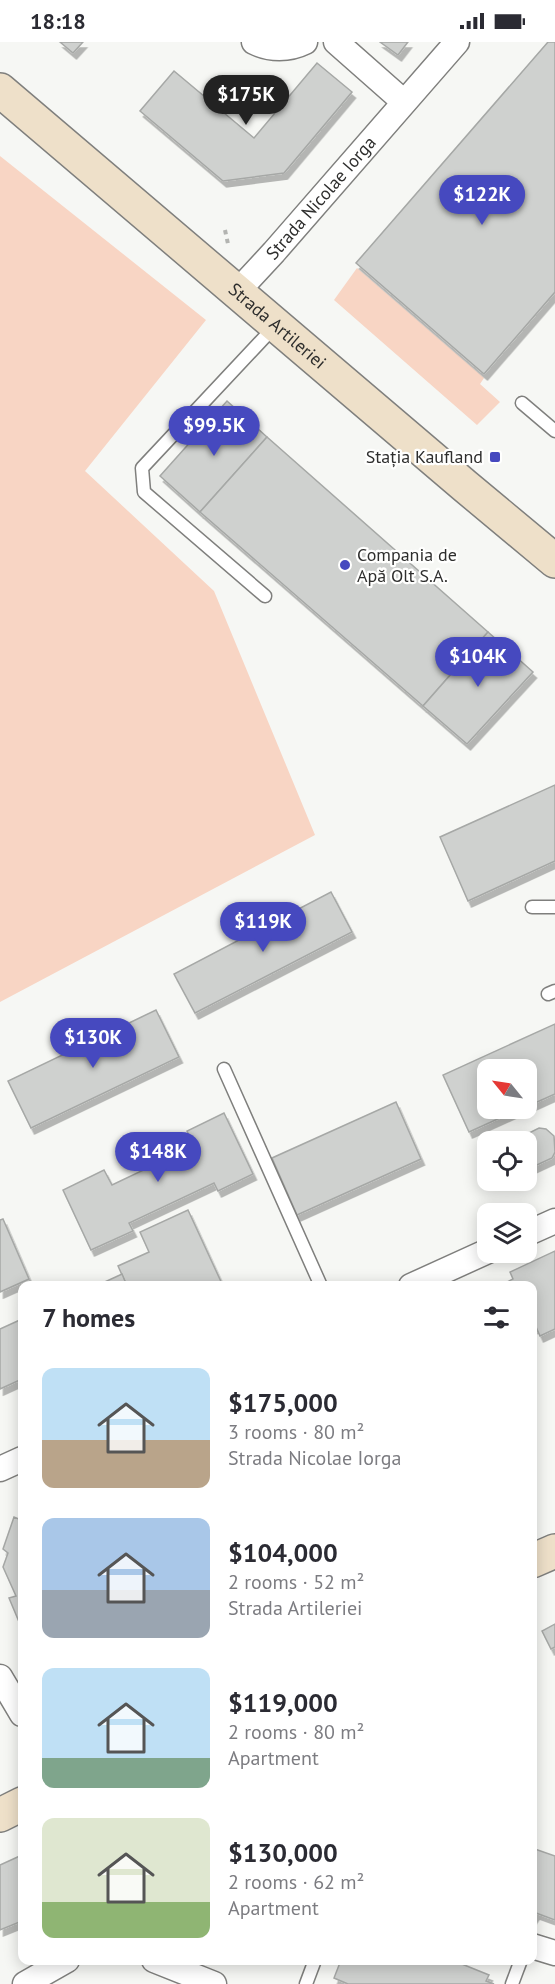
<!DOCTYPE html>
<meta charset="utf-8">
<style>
:root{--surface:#fff;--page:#f7f7f7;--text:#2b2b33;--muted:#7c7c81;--accent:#4649bf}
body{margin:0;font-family:"PT Sans",sans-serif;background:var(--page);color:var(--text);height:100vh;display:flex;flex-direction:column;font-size:22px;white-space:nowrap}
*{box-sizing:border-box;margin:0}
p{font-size:20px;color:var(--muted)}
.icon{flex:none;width:33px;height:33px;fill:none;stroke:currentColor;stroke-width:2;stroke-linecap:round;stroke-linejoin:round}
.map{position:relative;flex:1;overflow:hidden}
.drawer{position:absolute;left:18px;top:1239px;width:519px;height:684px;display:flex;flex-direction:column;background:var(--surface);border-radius:12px;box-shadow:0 3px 15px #0003}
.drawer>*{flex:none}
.needle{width:39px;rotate:300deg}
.tools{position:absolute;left:477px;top:1017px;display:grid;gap:12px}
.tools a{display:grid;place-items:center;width:60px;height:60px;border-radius:12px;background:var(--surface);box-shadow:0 3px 15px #0003;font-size:30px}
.price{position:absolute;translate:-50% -51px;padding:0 14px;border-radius:21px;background:var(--accent);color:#fff;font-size:20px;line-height:39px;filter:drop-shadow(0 2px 3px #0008)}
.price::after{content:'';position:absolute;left:50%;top:36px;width:18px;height:14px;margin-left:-9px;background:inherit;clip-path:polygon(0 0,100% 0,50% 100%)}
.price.current{background:#222;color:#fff}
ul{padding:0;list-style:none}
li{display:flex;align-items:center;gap:18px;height:150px;padding:0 24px}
li span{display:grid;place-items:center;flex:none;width:168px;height:120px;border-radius:12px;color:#555}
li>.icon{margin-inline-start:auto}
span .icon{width:72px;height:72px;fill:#fffc;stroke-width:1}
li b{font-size:26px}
h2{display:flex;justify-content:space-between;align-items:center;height:72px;padding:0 24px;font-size:26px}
.status{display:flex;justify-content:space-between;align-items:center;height:42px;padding:0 30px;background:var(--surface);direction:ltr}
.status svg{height:16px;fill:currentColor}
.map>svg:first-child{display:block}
</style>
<div class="status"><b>18:18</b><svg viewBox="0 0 49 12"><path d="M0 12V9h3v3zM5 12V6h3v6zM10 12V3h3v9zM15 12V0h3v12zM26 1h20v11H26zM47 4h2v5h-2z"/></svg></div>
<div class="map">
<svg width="555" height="1942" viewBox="0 0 555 1942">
<defs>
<filter id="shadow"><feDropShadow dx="3.5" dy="6" stdDeviation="0" flood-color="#0004"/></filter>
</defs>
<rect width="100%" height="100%" fill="#f6f7f4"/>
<g fill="#f8d5c4">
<path d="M0,114L206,278L85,429L214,549L315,793L0,960Z"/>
<path d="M357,226L484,336L480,342L500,360L477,383L334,258Z"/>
</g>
<g fill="#cfd1cf" stroke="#a6a8a6" stroke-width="1.5" filter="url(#shadow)">
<path d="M60,0H83L73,11Z"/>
<path d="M380,0H408L398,13Z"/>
<path d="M548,0H555V250L484,332L356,221Z"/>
<path d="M317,21L352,50L284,131L223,139L140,69L174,29L254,96Z"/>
<path d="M227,359L267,395L200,470L160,434Z"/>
<path d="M267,395L488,590L423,664L200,470Z"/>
<path d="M488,590L533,630L467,702L423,664Z"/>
<path d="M555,743V819L468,859L440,795Z"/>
<path d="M331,850L352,890L195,971L174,932Z"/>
<path d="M156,968L179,1015L31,1086L8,1039Z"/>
<path d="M555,982V1052L526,1065V1028H488V1066H522L469,1090L443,1033Z"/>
<path d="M396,1060L421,1117L297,1173L272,1116Z"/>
<path d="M224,1071L253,1132L218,1149L214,1141L129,1181L133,1189L91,1208L63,1148L104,1128L112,1143L194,1104L187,1089Z"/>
<path d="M539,1086L546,1087L554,1094L555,1110L552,1116L526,1128V1100H511Z"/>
<path d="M188,1168L223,1244H127L118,1224L149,1210L140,1190Z"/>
<path d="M3,1177L29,1237L0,1250V1178Z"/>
<path d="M555,1209V1287L540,1294L536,1285L532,1286V1244H499L513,1237L510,1230Z"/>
<path d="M122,1232L127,1244H96Z"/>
<path d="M22,1277V1337L0,1347V1287Z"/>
<path d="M22,1474V1587L9,1556L16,1554L3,1525L8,1511L3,1507L14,1475L21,1478Z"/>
<path d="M555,1582V1605L551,1607L542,1589Z"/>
<path d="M532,1806L555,1814V1878L536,1871L532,1877Z"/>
<path d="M22,1813V1879L0,1888V1823Z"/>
<path d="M341,1918H452L489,1933L486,1939L494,1942H348L334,1936Z"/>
</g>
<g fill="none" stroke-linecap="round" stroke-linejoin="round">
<defs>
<g id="service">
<path d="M522,361L555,389"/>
<path d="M265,554L144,450L142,426L276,283"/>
<path d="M532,865H555"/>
<path d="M548,952L555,949"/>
<path d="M224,1027L321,1244"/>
<path d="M306,1942L315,1918"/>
<path d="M512,1942L521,1918"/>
</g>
<g id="minor">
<path d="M254,0C270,8 289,8 305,0"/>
<path d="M336,0L404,60"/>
<path id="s1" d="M237,250L274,210L457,0"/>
<path d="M526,1192L555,1179"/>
<path d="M411,1244L488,1209"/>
<path d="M0,1427L22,1417"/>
<path d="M0,1635L22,1672"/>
<path d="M532,1904L555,1911"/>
<path d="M154,1918L214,1942"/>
<path d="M25,1942L67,1918"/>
</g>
<g id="secondary">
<path id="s2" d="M0,48L465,444L555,519"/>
<path d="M532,1519L555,1509"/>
<path d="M0,1773L22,1762"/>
</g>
</defs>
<use href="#service" stroke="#7f7f7d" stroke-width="15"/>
<use href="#minor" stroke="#7f7f7d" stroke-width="27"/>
<use href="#secondary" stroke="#7f7f7d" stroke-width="36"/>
<path stroke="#b3b4b1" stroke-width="4" stroke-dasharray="4.5 4.5" stroke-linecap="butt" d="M225,188L228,202"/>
<use href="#service" stroke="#fff" stroke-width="12"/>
<use href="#minor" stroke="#fff" stroke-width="24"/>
<use href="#secondary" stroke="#eee0c9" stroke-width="33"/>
</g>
<g fill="#4649bf" stroke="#fffffe" stroke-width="2">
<rect x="489" y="409" width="12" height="12" rx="3"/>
<circle cx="345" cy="523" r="6"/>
</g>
<g text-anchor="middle" stroke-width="4.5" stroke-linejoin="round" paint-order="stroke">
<g font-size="18" fill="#2e2e2d" stroke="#fffffe">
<text dy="6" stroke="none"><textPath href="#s1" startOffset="126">Strada Nicolae Iorga</textPath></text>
<text dy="6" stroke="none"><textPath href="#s2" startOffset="364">Strada Artileriei</textPath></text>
</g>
<g font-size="18" fill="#2e2e2d" stroke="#fffffe" text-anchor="end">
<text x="483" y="421">Stația Kaufland</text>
<text x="357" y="519" text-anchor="start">Compania de<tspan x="357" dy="21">Apă Olt S.A.</tspan></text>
</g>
</g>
</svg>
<div class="tools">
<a><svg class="needle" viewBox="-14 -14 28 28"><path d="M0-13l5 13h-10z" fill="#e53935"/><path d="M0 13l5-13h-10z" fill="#7c7c81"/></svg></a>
<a><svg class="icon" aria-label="locate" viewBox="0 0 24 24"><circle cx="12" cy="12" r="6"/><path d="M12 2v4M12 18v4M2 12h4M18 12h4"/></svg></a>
<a><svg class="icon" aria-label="layers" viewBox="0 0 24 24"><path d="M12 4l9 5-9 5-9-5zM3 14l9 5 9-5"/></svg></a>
</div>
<b class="price current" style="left:246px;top:84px">$175K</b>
<b class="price" style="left:482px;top:184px">$122K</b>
<b class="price" style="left:214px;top:415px">$99.5K</b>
<b class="price" style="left:478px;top:646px">$104K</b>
<b class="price" style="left:263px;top:911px">$119K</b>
<b class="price" style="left:93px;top:1027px">$130K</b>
<b class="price" style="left:158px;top:1141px">$148K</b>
<section class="drawer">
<h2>7 homes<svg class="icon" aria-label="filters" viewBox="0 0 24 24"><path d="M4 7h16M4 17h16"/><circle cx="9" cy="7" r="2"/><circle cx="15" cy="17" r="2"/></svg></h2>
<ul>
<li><span style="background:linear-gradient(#bfe0f5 60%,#b9a48a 0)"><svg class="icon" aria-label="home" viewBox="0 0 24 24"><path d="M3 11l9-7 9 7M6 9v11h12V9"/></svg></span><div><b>$175,000</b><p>3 rooms · 80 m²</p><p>Strada Nicolae Iorga</p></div></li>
<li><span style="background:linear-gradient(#a9c7e8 60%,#9aa5b1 0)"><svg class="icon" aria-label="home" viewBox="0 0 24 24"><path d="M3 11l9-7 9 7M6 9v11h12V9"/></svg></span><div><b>$104,000</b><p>2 rooms · 52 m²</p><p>Strada Artileriei</p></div></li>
<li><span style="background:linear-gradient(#bfe0f5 75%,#7fa58c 0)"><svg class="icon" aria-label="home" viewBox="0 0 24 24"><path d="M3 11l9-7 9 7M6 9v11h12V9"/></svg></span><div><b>$119,000</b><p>2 rooms · 80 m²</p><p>Apartment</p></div></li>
<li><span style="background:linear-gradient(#dfe7d0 70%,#8fb573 0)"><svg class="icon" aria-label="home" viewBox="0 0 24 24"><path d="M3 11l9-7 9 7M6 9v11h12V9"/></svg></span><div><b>$130,000</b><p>2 rooms · 62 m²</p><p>Apartment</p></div></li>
</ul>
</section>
</div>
